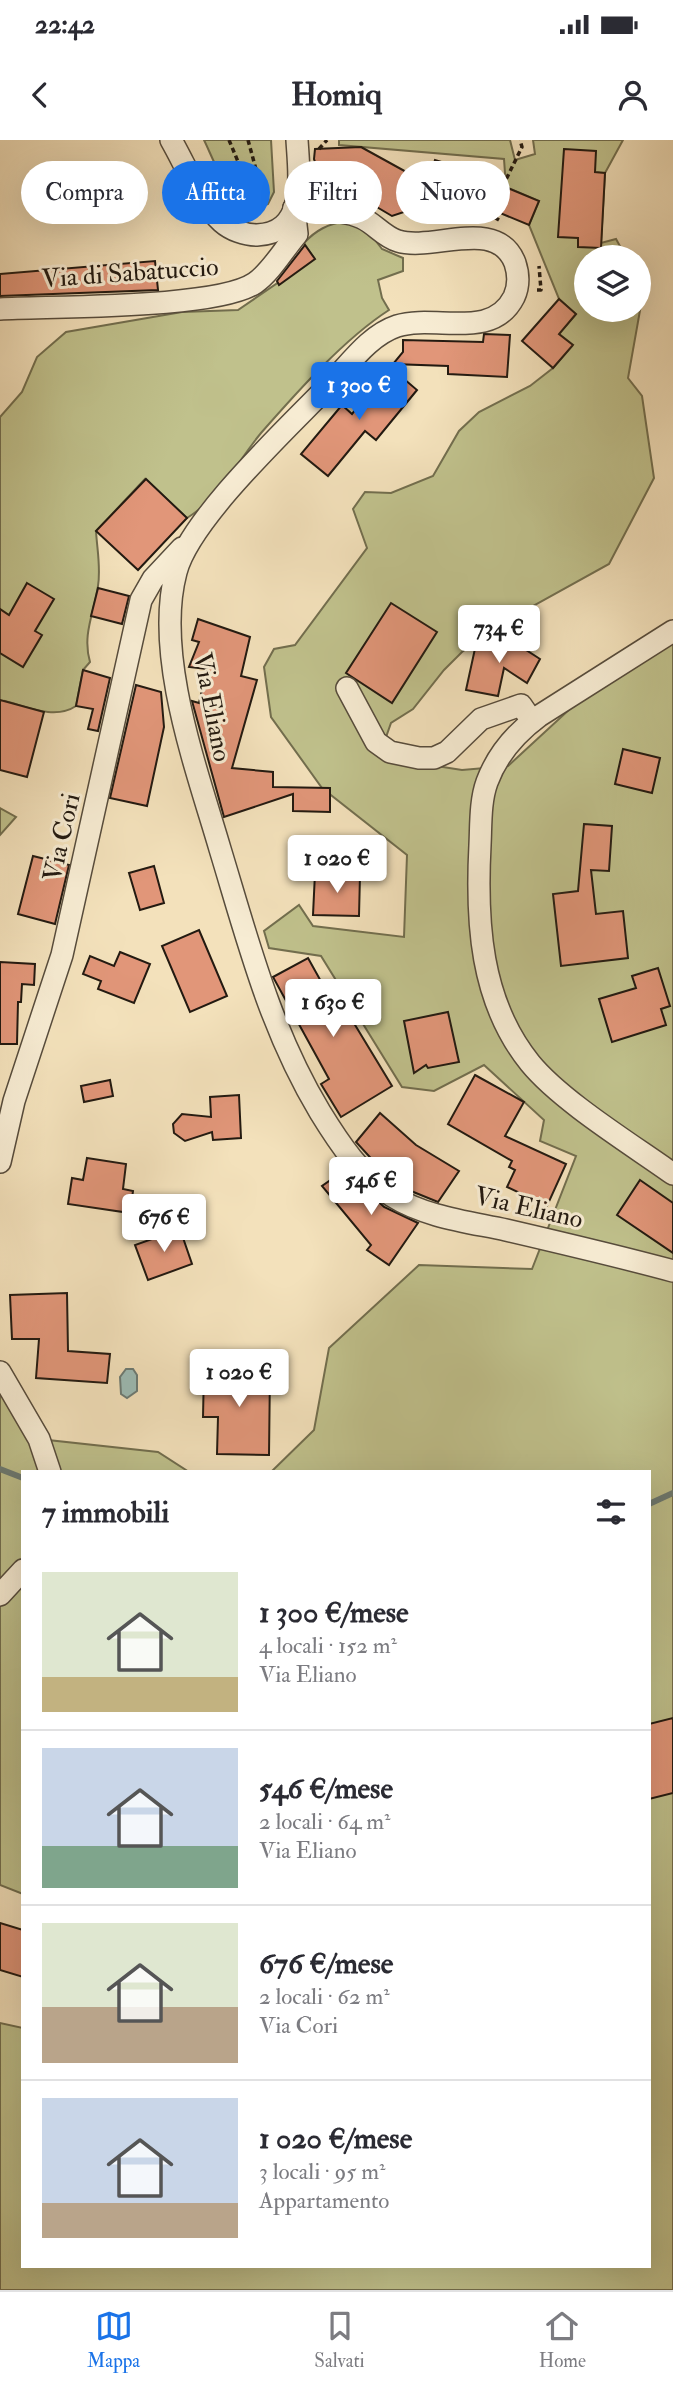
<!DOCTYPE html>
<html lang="it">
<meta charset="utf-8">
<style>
:root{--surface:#fff;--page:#f2f2f3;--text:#2b2b33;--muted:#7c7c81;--line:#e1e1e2;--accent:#1a73e8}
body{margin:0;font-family:"IM FELL Double Pica",serif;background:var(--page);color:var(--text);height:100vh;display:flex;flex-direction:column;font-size:26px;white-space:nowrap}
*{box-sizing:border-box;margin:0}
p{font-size:23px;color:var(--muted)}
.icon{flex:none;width:38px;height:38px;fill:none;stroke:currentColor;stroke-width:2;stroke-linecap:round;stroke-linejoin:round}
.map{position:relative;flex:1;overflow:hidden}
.panel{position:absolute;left:21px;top:1330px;width:630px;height:798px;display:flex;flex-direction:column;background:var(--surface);border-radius:0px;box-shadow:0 7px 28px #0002}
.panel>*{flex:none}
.top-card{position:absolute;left:21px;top:21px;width:632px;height:63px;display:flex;gap:14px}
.tools{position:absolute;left:574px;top:105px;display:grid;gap:14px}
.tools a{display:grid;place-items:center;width:77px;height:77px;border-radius:50%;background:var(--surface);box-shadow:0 7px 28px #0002;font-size:35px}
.price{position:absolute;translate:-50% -60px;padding:0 16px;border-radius:7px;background:#fff;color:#222;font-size:23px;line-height:46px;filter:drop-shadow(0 2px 4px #0008)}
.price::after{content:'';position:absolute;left:50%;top:42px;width:21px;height:16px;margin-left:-10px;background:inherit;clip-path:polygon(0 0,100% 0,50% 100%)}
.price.on{background:var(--accent);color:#fff}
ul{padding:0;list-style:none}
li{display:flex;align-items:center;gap:21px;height:175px;padding:0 21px}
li+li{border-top:2px solid var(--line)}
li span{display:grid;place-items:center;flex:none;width:196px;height:140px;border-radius:0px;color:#555}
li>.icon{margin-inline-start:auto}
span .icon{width:84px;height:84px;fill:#fffc;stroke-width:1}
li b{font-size:30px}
h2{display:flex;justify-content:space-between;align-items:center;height:84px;padding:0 21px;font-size:30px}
.pill{padding:0 24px;border-radius:32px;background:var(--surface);box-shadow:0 7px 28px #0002;font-size:24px;line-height:63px}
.pill.on{background:var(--accent);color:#fff}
.status{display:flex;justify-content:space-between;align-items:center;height:49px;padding:0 35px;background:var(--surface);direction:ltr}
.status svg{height:19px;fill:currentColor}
header{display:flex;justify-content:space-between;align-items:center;height:91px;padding:0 21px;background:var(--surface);font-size:32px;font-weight:700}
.tabs{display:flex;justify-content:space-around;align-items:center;height:98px;border-top:2px solid var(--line);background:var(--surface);font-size:19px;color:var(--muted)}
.tabs a{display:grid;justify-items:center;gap:4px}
.tabs .on{color:var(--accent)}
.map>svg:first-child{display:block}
</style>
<div class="status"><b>22:42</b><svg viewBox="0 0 49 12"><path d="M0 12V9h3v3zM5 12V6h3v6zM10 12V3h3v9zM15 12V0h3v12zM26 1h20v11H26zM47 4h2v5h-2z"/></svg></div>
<header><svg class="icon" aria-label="back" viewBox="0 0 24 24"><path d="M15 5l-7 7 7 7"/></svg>Homiq<svg class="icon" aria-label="person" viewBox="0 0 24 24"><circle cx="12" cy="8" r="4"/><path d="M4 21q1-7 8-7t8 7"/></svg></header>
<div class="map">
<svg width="673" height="2150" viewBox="0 0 673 2150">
<rect width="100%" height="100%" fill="#f3e1bb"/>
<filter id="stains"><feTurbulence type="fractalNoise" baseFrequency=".00286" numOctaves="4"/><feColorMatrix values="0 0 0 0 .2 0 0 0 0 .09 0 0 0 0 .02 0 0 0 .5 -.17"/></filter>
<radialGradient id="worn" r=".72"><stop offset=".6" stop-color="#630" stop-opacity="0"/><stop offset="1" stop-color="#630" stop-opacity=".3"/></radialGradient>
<g fill="#c0c18c" stroke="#726e4e" stroke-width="2">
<path d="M204,0H271L274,52L268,64C232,78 216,24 204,0Z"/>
<path d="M339,0H510L515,20L535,14L533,0H623L605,33L601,103L616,99L626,117H586V170H639V139L644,148L628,238L642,256L654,338L609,424L504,482L462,512L444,530L413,569L391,583L379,617L462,630L508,626L572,567L673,503V2150H0V1883L23,1888V2126H649V1332H271L314,1290L329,1208L419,1125L532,1129L576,1016L540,1001L544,980L484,925L434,951L402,947L321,816L269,808L264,791L299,765L313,786L404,797L407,715L322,648L271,577L264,527L274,509L295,505L367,408L353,369L365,352L391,353L433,336L459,291L479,272L530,246L553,228L572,206L559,194L576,174L559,159L529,85L539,61L506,47L504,19L339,5Z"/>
<path d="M346,81L366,88L382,109L403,118V131L378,140L382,158L389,170C344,199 297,252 261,293C237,322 220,358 187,378L145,339L96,391C97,409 101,427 98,446C94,473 82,495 90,522L83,530L76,566C55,580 28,567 5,561L0,579V277L22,252L37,217L66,192L182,172L238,170L314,118L304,103C316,90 328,84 346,81Z"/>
<path d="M0,668L16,677L0,695Z"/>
<path d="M0,1232L39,1299L158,1312L189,1332H23V1754L0,1745Z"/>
</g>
<path fill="#9cbcb6" stroke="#6c7b74" stroke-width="2" d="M126,1229H133L137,1235V1251L127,1258L121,1254L120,1237Z"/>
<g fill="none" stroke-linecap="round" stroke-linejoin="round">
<g stroke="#6c7b74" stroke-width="6">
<path d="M0,1329L23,1338"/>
<path d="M649,1364L673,1353"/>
</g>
</g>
<g fill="#e19679" stroke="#231a11" stroke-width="2">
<path d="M361,7L428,44L435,20L495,38L493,42L539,61L529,85L486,67L484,73L410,52L404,72L392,76L353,53L350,60L337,58L323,44L314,19L315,9Z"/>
<path d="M564,9L596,11L595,32L605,33L601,108L578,107V98L558,97Z"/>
<path d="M305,105L315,119L279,145L277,141Z"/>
<path d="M155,121L158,150L0,156V134Z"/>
<path d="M559,159L576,174L559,194L573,205L553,228L522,201Z"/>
<path d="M484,194L510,195L507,237L448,234V226L393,224L403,212V200L483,202Z"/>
<path d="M390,227L417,250L376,300L365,291L328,336L301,314L342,265L352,274Z"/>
<path d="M146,339L187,378L138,430L96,391Z"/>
<path d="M27,443L54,459L35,491L42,495L23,527L0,513V469L9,475Z"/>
<path d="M98,448L129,456L122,484L91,476Z"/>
<path d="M391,463L437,492L392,563L346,533Z"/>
<path d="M198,479L250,497L241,536L257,540L232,628L273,632V647L330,648V672L293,671V654L224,677L192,561L199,563L207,529L189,527L199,502L192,500Z"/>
<path d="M500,493L540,519L527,543L504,528L498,556L466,550L476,504L486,507Z"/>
<path d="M83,530L110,538L98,591L88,589L93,569L76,566Z"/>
<path d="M136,545L161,552L164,587L147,666L110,658Z"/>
<path d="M0,560L44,572L27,637L0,630Z"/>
<path d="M623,609L660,618L652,653L615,644Z"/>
<path d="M584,684L612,686L609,731L591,730L596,774L623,771L628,818L561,826L553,754L578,751Z"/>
<path d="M33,716L69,725L55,784L18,774Z"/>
<path d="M154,726L164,763L140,770L129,733Z"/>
<path d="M315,733L360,735L359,776L313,775Z"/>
<path d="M199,790L227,856L190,872L162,806Z"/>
<path d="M120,812L150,824L134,863L98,849L101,841L83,834L90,816L114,826Z"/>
<path d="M308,818L323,845L329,842L392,946L341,977L321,944L329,939L273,837Z"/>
<path d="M0,822L35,824L34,845L22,844L21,862H18L17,904H0Z"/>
<path d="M658,828L670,866L661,869L666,885L612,902L599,859L636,848L632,836Z"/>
<path d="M448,872L459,922L428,928L426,925L414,933L404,881Z"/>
<path d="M475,935L524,962L505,996L566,1024L547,1066L507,1047L515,1030L509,1027L512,1021L448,984Z"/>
<path d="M110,940L113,956L84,962L81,946Z"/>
<path d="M239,955L241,998L213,1000L212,992L185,1001L174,993L173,984L182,974L211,977L210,957Z"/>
<path d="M380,973L416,1005L459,1031L438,1062L411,1051L389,1038L356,1002Z"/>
<path d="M87,1018L126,1024L123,1049L133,1051L130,1073L68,1064L72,1038L83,1040Z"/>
<path d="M345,1030L384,1067L418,1083L389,1125L367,1110L371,1105L322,1046Z"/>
<path d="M640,1040L673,1063V1113L617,1075Z"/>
<path d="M180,1089L192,1124L148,1140L135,1105Z"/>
<path d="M67,1153L68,1211L110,1214L107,1243L36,1238L39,1199H12L10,1155Z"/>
<path d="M204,1229L270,1230L269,1315L217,1314L218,1277H203Z"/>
<path d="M673,1578V1653L649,1659V1584Z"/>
<path d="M0,1783L23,1790V1837L0,1830Z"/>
</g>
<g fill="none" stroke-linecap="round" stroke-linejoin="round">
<defs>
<g id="minor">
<path d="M171,0C186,26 200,62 222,82C231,90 245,95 257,95C308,93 299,34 297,0"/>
<path d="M294,68C316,71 343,69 362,78C375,84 384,97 398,101C433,112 497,76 515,123C519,135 519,146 514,157C492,201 435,174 397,186C370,195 351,222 332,242C291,285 190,378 176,432C154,515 197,630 220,709C248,801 270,889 320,972C339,1003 361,1036 392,1056C425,1077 469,1082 506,1090C562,1103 618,1116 673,1131"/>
<path d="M0,169C53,166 217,169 255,143C271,132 284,109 297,94L294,68"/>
<path d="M673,491L539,576C516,593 497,615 487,642C480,661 481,685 480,705C476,781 480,861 530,923C561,961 631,1004 673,1034"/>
<path d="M347,548L376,602L390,612L419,618H434L447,612L481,579L521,565L532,581"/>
<path d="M0,1022L14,961L62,815L141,460L153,439L182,408"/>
<path d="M0,1232L39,1299L50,1332"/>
<path d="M0,1455L23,1430"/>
</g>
</defs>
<use href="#minor" stroke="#574c3c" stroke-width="24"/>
<g stroke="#231a11" stroke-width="3.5" stroke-dasharray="5 3.5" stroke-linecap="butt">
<path d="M229,0L244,36L256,50L262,66"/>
<path d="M248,0L257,33L256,50"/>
<path d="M319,9L327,0"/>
<path d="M499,80L489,74L522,7L520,0"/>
<path d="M537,150H541L539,126"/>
</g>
<use href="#minor" stroke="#f7ecd3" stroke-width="21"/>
</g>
<g text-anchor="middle" stroke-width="6" stroke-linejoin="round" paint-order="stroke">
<g font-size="26" fill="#231a11" stroke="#f7ecd3">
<text transform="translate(130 132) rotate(-4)" y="9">Via di Sabatuccio</text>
<text transform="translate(213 567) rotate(79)" y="9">Via Eliano</text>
<text transform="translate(61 697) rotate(-77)" y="9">Via Cori</text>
<text transform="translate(529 1067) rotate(13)" y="9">Via Eliano</text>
</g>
</g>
<rect width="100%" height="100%" filter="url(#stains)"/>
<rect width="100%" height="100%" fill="url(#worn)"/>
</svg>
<div class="tools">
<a><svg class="icon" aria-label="layers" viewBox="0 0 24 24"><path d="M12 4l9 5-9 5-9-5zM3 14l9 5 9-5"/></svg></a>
</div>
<b class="price on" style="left:359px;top:282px">1 300 €</b>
<b class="price" style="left:499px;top:525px">734 €</b>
<b class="price" style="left:337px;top:755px">1 020 €</b>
<b class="price" style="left:333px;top:899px">1 630 €</b>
<b class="price" style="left:371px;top:1077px">546 €</b>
<b class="price" style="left:164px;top:1114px">676 €</b>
<b class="price" style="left:239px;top:1269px">1 020 €</b>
<div class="top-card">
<a class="pill">Compra</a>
<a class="pill on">Affitta</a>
<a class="pill">Filtri</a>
<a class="pill">Nuovo</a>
</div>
<section class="panel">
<h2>7 immobili<svg class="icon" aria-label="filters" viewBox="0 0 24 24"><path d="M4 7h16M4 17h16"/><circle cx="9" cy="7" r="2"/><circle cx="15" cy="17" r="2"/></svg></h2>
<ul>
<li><span style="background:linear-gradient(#dfe7d0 75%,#c2b280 0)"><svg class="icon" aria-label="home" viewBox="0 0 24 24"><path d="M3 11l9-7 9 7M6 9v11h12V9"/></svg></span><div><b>1 300 €/mese</b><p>4 locali · 152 m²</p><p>Via Eliano</p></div></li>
<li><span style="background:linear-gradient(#c9d6e8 70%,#7fa58c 0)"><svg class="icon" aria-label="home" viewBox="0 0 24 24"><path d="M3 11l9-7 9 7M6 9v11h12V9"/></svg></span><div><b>546 €/mese</b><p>2 locali · 64 m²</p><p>Via Eliano</p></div></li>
<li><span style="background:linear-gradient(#dfe7d0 60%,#b9a48a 0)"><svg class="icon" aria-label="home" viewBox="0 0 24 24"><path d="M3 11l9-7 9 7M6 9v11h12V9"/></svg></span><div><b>676 €/mese</b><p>2 locali · 62 m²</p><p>Via Cori</p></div></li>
<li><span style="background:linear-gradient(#c9d6e8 75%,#b9a48a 0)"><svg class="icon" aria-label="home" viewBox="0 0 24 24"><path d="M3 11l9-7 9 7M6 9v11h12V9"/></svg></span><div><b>1 020 €/mese</b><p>3 locali · 95 m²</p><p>Appartamento</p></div></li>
</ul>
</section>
</div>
<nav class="tabs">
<a class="on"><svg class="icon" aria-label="map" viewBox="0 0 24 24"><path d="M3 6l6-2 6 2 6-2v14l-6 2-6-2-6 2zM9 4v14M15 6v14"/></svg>Mappa</a>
<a><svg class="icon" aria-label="saved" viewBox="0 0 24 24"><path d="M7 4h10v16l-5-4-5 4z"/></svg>Salvati</a>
<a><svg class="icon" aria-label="home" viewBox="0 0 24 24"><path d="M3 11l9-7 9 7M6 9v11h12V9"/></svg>Home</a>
</nav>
